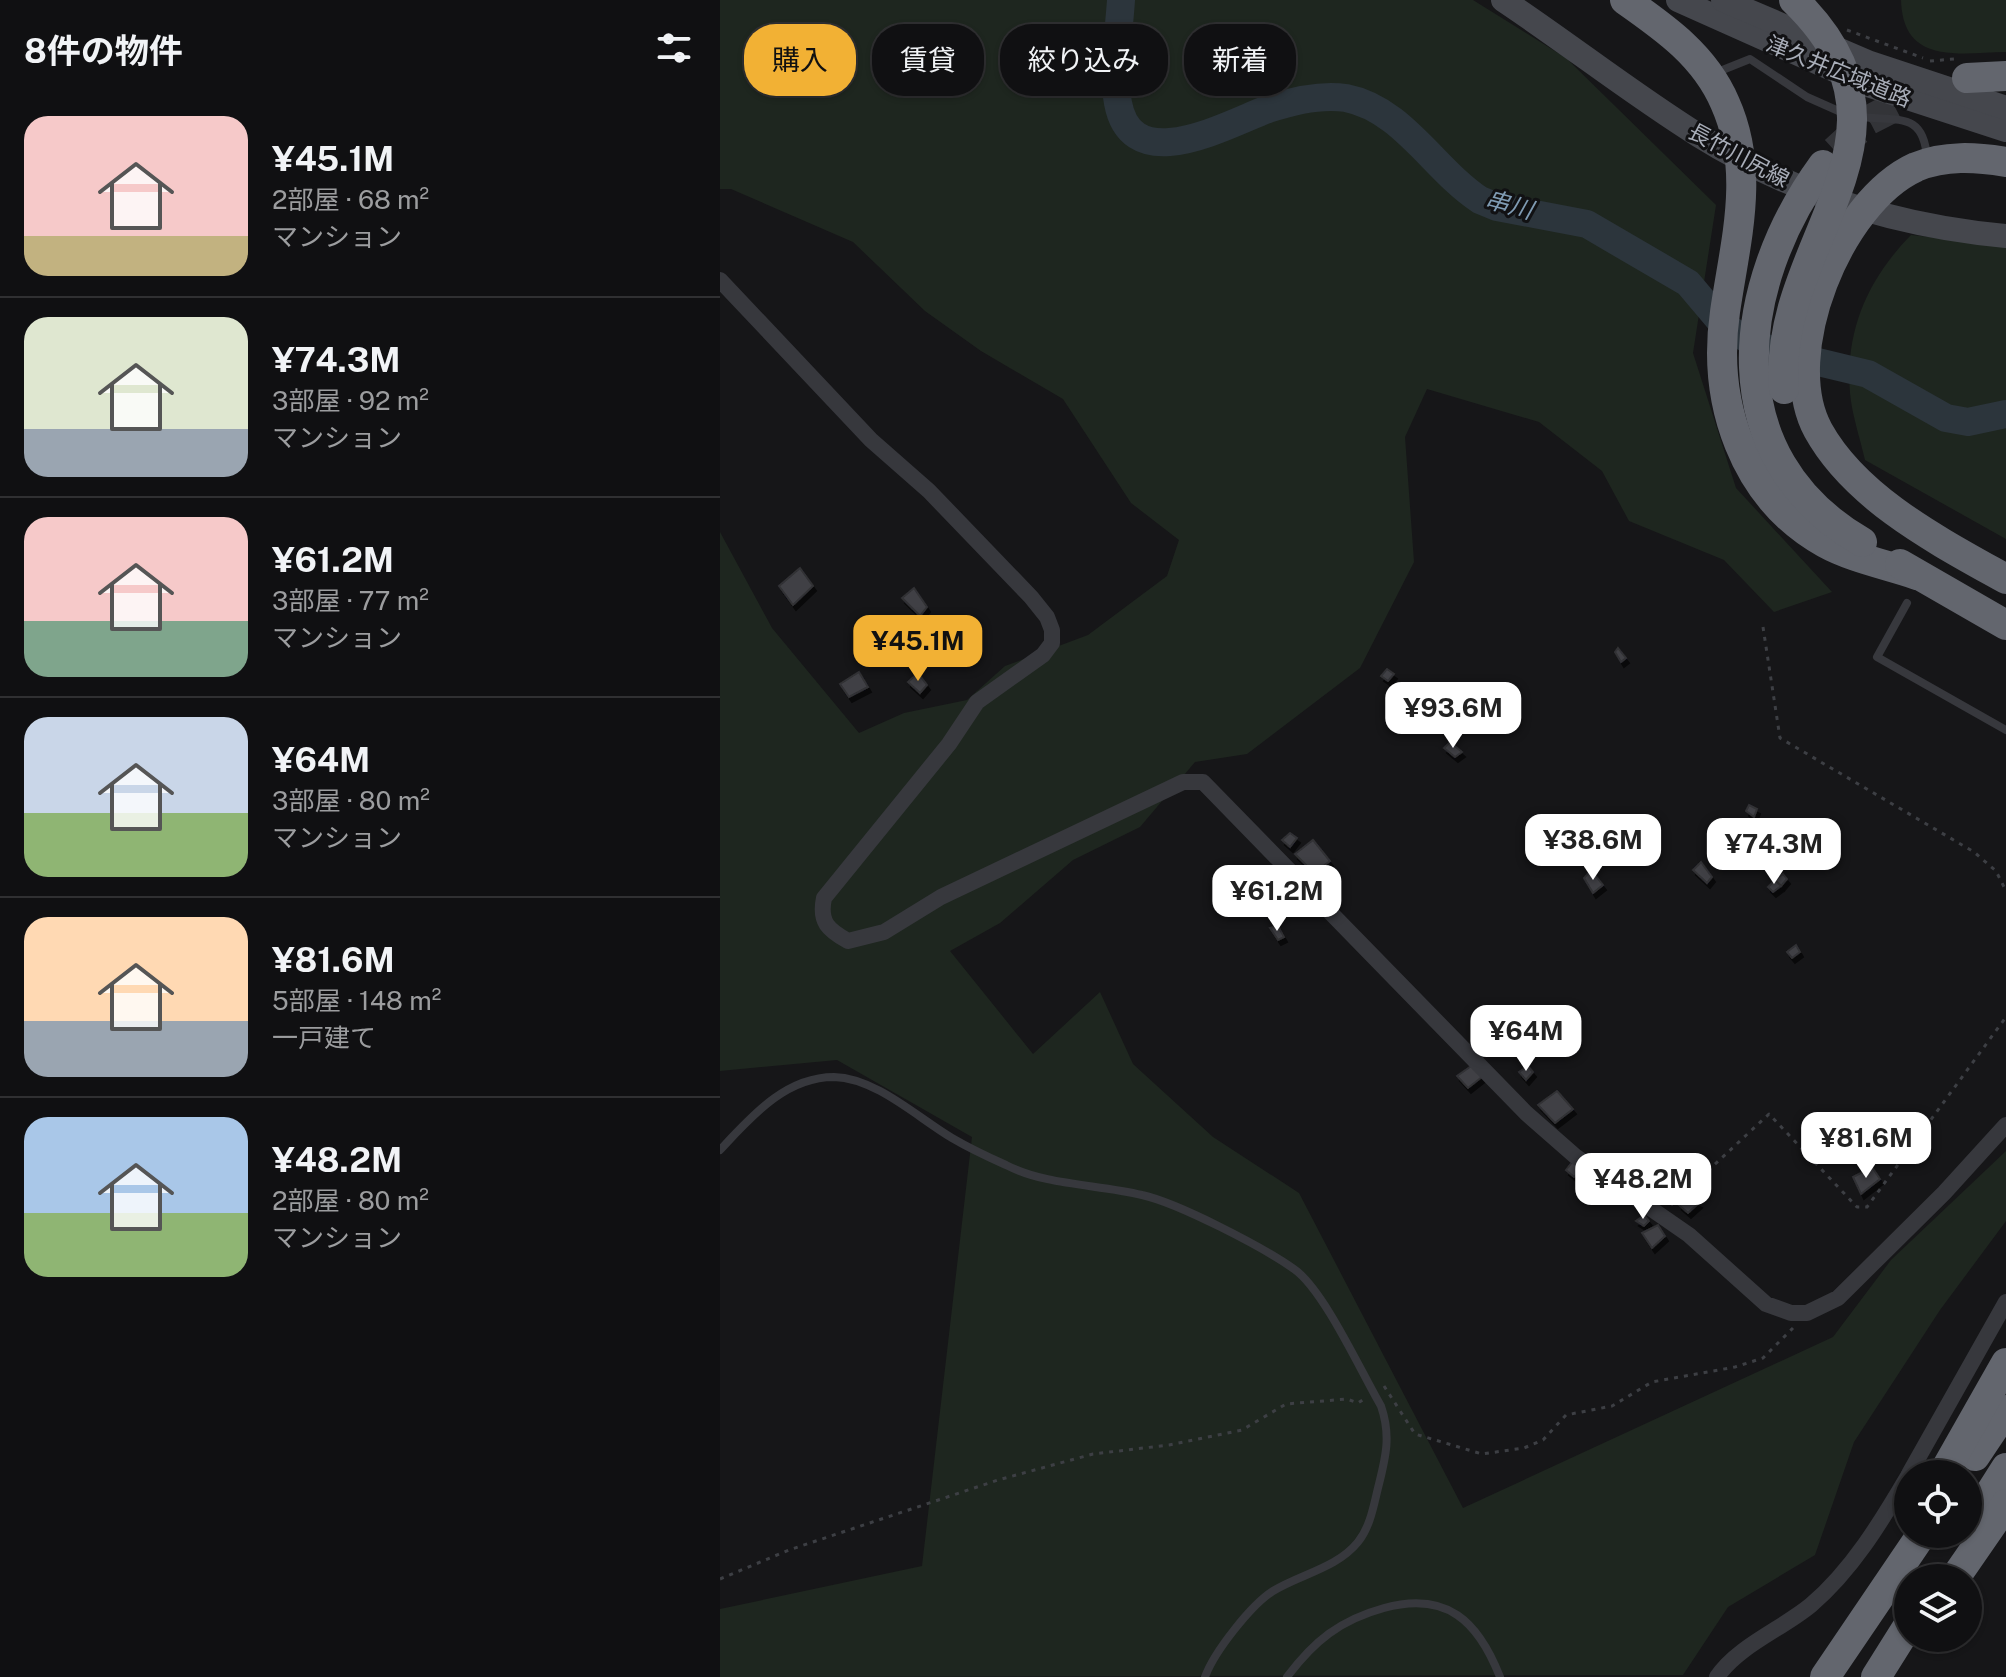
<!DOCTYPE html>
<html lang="ja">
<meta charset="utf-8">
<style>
:root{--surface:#101012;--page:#1e1e20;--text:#f1f3f6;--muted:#9c9d9f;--line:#303032;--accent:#f2b134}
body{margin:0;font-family:"Public Sans","Noto Sans JP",sans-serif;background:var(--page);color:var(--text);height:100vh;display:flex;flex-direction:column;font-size:30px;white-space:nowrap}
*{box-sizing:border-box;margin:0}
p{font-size:26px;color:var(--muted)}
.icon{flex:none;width:44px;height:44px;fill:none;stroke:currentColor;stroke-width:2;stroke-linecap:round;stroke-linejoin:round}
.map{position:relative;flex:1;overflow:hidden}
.drawer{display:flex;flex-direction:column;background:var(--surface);width:720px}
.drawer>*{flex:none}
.hud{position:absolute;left:24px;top:24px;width:760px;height:72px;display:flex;gap:16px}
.tools{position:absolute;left:1174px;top:1460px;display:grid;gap:16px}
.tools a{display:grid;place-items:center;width:88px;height:88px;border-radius:50%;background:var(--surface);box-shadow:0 2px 6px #0004,0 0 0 2px var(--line);font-size:40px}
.price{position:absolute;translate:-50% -68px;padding:0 18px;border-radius:16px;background:#fff;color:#222;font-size:26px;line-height:52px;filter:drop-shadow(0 2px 4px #0008)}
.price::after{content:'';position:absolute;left:50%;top:48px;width:24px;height:18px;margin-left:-12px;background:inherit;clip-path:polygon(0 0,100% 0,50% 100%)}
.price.on{background:var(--accent);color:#111}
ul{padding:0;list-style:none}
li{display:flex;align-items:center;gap:24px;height:200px;padding:0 24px}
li+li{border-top:2px solid var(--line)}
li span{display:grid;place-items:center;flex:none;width:224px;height:160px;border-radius:24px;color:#555}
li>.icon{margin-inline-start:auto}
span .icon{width:96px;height:96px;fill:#fffc;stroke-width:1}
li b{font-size:34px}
h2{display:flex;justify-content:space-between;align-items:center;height:96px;padding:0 24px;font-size:34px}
.pill{padding:0 28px;border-radius:32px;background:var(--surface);box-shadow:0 2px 6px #0004,0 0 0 2px var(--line);font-size:28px;line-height:72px}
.pill.on{background:var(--accent);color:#111}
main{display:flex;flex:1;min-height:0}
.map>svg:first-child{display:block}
</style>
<main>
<section class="drawer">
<h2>8件の物件<svg class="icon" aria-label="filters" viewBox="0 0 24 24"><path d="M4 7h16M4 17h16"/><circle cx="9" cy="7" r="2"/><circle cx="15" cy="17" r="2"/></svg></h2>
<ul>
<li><span style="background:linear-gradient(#f6c9c9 75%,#c2b280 0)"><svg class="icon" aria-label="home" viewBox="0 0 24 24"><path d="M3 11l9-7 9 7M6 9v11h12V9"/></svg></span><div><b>¥45.1M</b><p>2部屋 · 68 m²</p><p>マンション</p></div></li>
<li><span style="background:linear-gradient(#dfe7d0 70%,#9aa5b1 0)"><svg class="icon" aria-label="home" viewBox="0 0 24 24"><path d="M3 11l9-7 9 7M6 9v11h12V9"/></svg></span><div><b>¥74.3M</b><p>3部屋 · 92 m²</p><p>マンション</p></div></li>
<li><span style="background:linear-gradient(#f6c9c9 65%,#7fa58c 0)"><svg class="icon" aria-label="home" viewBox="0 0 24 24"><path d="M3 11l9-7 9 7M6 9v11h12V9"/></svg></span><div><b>¥61.2M</b><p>3部屋 · 77 m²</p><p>マンション</p></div></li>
<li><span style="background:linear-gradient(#c9d6e8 60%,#8fb573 0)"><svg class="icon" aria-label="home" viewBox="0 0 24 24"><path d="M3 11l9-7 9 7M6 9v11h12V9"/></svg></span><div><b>¥64M</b><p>3部屋 · 80 m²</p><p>マンション</p></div></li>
<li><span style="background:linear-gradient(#ffd9b3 65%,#9aa5b1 0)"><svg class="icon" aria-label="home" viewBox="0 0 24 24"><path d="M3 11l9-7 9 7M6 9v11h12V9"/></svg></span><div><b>¥81.6M</b><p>5部屋 · 148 m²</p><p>一戸建て</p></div></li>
<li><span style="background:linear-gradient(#a9c7e8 60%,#8fb573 0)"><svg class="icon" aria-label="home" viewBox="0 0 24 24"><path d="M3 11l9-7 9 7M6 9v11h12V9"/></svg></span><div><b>¥48.2M</b><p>2部屋 · 80 m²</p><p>マンション</p></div></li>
</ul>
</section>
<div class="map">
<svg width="1286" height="1677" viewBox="0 0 1286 1677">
<defs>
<filter id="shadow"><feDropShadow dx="3" dy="5" stdDeviation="0" flood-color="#0009"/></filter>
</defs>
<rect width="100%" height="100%" fill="#161618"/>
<g fill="#1e261f">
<path d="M0,0H753L846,58L996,205L973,353L1016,488L1112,592L1054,612L1004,560L909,521L882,471L819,422L707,389L685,437L694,562L640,668L527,754L475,762L420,827L353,860L280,923L230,951L313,1054L380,992L413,1064L493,1137L579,1193L743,1508L1113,1337L1171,1260L1286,1151V1221L1220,1310L1134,1442L1095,1555L1008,1607L963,1675L0,1677V1609L202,1566L252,1137L117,1060L0,1071V532L52,628L139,733L184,713L247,700L285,666L368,635L447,576L459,540L411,503L343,399L261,351L205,311L133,242L11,189H0Z"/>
<path d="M1181,0H1286V52C1239,53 1183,65 1181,0Z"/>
<path d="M1191,235L1286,245V539L1145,460C1140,438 1132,415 1130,393C1125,330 1148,279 1191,235Z"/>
</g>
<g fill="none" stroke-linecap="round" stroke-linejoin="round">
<path stroke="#2c353c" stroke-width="28" d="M401,0C399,33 392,71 398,103C412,179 507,124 548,109C572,101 600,94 626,98C683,109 714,170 760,200L777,207L867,224L968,283L1006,328L1052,351L1148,374L1226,418L1248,422L1286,414"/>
</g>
<g fill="#404145" stroke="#303034" stroke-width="2" filter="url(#shadow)">
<path d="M80,568L93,586L73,605L59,586Z"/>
<path d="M194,588L207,607L200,616L182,598Z"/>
<path d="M898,648L906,658L901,662L895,652Z"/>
<path d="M667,669L674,674L668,681L661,676Z"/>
<path d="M139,672L148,687L129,697L120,684Z"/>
<path d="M198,673L207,685L200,693L188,682Z"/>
<path d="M730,742L742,752L735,757L724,748Z"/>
<path d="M1029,805L1037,809L1034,817L1026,811Z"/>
<path d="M570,833L577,838L570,847L562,840Z"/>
<path d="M593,840L610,861L594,873L575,854Z"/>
<path d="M981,862L992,877L987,883L973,870Z"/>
<path d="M871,870L883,885L873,893L864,878Z"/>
<path d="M1063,874L1067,879L1061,886L1055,880Z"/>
<path d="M1055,880L1061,886L1053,892L1048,887Z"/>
<path d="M558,926L564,937L558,940L550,928Z"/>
<path d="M1076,945L1080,952L1072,958L1067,952Z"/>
<path d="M757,1062L767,1073L748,1088L737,1076Z"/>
<path d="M808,1066L813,1072L806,1080L799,1072Z"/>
<path d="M837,1091L853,1109L835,1123L818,1105Z"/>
<path d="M853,1161L863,1169L854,1177L846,1170Z"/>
<path d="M1152,1167L1160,1179L1141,1194L1133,1177Z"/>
<path d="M968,1197L979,1203L968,1213L959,1205Z"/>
<path d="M924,1215L929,1221L924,1226L916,1221Z"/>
<path d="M938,1225L945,1236L932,1248L922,1233Z"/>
</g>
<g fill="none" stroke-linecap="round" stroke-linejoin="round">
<path stroke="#333438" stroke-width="30" stroke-dasharray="30 15" stroke-linecap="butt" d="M1115,151L1149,120L1207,90"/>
<g stroke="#3d3f44" stroke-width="3" stroke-dasharray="4 6" stroke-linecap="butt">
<path d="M1127,30L1203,58"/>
<path d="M1210,61L1234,59"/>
<path d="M1043,627L1060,738L1254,852L1276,871L1286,891"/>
<path d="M951,1205L1049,1114L1137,1207H1147L1286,1017"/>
<path d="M664,1386L695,1434L762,1454L804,1448L823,1440L846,1415L892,1406L932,1382L1015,1367L1043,1358L1073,1328"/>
<path d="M0,1579L69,1550L278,1480L373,1454L449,1445L522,1430L566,1404L627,1399L638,1403L644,1399"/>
</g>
<g stroke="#37383d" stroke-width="8">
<path d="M995,73L1030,59L1087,97L1123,113"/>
<path d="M1136,116C1173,123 1204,108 1207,159"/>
<path d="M1187,603L1157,657L1286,730"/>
<path d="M0,1150C31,1117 65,1077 114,1077C156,1078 198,1118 232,1138C249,1148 268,1157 286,1165C327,1186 378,1184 422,1195C458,1203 543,1247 574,1269C604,1290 641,1372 661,1406C671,1435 666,1456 659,1484C654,1503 651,1526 638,1542C617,1568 581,1574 553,1591C531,1605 494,1652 485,1677"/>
<path d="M567,1677C594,1641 620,1620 664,1608C727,1591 758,1621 780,1677"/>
</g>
<g stroke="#37383d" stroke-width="16">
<path d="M0,280L151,440L209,491L311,597L327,617L332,630V643L323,655L257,702L229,744L104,898C99,922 108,930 128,941L164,932L221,897L463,782H483L806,1113L855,1156L969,1235L1046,1304L1071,1313H1087L1118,1298L1224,1193L1286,1125"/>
<path d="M1189,1474L1286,1302"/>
<path d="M997,1677C1018,1646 1062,1629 1091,1605C1132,1570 1161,1522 1188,1476"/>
</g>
<g stroke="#45474d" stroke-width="24">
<path d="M783,0C849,44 911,93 978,135C1071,193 1177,226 1286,236"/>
<path d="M958,0L1148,85L1286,130"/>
<path d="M1003,0L1150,63L1286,108"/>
</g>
<g stroke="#63666e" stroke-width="30">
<path d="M905,0C945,28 985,56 1005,103C1036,172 1015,242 1005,312C992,402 1023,497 1105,543C1132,558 1168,565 1197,575"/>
<path d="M1247,78L1286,76"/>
<path d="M1286,162C1256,157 1225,155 1196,167C1119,202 1057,354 1098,430C1136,499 1220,542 1286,579"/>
<path d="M1103,165C1014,287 995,457 1142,542"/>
<path d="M1064,389C1051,241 1216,137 1074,0"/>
<path d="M1180,564L1286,625"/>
<path d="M1255,1456L1286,1410"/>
<path d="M1223,1474L1286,1363"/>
<path d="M1253,1520L1286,1468"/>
<path d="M1235,1578L1286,1504"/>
<path d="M1105,1677L1202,1534"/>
<path d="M1156,1677L1188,1626"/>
</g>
</g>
<g text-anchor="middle" stroke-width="6" stroke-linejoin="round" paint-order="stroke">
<g font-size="22" fill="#a8adb8" stroke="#111113">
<text transform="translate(1119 71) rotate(22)" y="8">津久井広域道路</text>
<text transform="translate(1019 155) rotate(28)" y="8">長竹川尻線</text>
</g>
<g font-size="24" font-style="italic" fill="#7f9bb3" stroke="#111113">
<text transform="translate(789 205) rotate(15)" y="8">串川</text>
</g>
</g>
</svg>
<div class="tools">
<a><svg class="icon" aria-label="locate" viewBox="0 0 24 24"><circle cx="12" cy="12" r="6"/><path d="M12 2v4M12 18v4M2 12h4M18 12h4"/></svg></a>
<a><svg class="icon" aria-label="layers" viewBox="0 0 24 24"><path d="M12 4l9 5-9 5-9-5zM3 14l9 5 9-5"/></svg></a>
</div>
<b class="price on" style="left:198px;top:683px">¥45.1M</b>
<b class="price" style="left:733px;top:750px">¥93.6M</b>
<b class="price" style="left:873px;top:882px">¥38.6M</b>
<b class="price" style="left:1054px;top:886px">¥74.3M</b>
<b class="price" style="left:557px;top:933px">¥61.2M</b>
<b class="price" style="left:806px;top:1073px">¥64M</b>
<b class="price" style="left:1146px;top:1180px">¥81.6M</b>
<b class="price" style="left:923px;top:1221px">¥48.2M</b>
<div class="hud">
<a class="pill on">購入</a>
<a class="pill">賃貸</a>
<a class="pill">絞り込み</a>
<a class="pill">新着</a>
</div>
</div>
</main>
